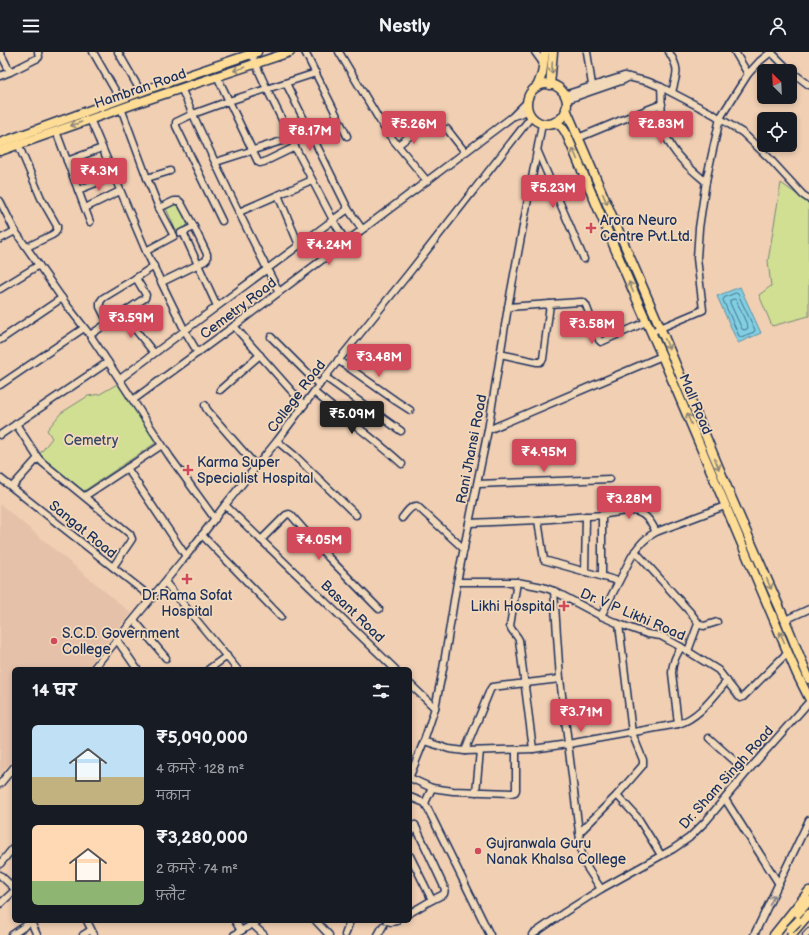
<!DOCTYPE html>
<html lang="hi">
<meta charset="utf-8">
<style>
:root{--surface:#171b24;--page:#242831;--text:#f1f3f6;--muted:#9ea1a6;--accent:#d1495b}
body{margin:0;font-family:"Balsamiq Sans","Playpen Sans Deva",sans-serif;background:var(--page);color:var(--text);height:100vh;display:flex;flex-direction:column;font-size:15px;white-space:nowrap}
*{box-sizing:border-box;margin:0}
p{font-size:13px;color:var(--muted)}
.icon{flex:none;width:22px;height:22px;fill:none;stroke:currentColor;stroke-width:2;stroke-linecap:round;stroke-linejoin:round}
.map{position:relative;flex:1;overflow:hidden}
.drawer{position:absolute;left:12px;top:615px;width:400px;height:256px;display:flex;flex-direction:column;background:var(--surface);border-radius:6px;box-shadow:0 2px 6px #0003}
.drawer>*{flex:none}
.needle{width:26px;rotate:336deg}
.buttons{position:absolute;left:757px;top:12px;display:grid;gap:8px}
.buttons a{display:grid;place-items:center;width:40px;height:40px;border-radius:6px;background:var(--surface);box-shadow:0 2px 6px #0003;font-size:20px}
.price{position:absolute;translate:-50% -34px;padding:0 9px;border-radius:4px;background:var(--accent);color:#fff;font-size:13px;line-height:26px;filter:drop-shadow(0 1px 2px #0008)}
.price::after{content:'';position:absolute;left:50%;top:24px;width:12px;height:9px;margin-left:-6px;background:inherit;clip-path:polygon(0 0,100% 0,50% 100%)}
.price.selected{background:#222;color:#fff}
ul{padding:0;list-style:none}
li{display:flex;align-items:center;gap:12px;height:100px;padding:0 20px}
li span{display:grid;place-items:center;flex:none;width:112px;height:80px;border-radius:6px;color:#555}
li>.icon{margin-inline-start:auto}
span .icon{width:48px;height:48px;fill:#fffc;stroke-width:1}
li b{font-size:17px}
h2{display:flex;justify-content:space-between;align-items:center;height:48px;padding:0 20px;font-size:17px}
header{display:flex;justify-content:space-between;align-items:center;height:52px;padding:0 20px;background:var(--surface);font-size:18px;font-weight:700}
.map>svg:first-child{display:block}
</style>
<header><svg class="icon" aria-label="menu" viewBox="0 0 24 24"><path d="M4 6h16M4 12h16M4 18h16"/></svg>Nestly<svg class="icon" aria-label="person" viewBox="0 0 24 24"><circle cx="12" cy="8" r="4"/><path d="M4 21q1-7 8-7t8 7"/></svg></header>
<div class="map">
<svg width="809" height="883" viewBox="0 0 809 883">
<rect width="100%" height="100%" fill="#f1cfb3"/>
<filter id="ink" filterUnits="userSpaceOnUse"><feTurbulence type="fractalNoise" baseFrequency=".025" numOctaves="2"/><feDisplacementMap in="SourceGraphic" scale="8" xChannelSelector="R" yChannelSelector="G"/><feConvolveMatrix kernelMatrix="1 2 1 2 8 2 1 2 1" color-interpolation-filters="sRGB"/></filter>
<g filter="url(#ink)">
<path fill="#e6c1aa" d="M0,452L131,561L86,617H14V706L0,723Z"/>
<g fill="#d1df92" stroke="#768778">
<path d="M781,131L809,151V264L772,274L759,243L771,234L768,209Z"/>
<path d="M177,150L188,173L176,179L166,156Z"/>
<path d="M119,331L157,390L84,439L39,403L52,386L47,378L61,361L88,344L100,342Z"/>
</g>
<path fill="#81cfe0" stroke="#588fac" d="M740,235L761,281L738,291L717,244Z"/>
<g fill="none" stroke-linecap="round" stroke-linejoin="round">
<g stroke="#446f92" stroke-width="1">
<path d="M736,241L738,242L755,278L754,280L741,285L739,284L723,248L724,246Z"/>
<path d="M734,247L736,248L748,275L747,277L744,278L742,277L730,251V249Z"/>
</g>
<defs>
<g id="minor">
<path d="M0,0L10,20L38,6L39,5L38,0"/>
<path d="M93,0L120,47"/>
<path d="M118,0L141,40"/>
<path d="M305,0L347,84"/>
<path d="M339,0L386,79L427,129"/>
<path d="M535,0L543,11"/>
<path d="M587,0L592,33"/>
<path d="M669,0C680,18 677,21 672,40"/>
<path d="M735,0L748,22"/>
<path d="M771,0L788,17L809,33"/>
<path d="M251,2L267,37L291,86"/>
<path d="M0,24L10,20"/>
<path d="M286,31L348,157L333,168L346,190"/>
<path d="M661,35C662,46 661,58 662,69C666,97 686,113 706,130"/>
<path d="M181,36C212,105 244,173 279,240"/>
<path d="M564,43L624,24L649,30L661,35L713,62L743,81L769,106L803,143L809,147"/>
<path d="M566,48L624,28L629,25"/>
<path d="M121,56L147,126L159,156L174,184L146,199"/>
<path d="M514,64L528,59"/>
<path d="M90,67L146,199L185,279L198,301"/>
<path d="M447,77L465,100"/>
<path d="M56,79L90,170"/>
<path d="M578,86L631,64L662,52"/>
<path d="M18,92L41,146L57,174V177L55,181L52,183L27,195"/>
<path d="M398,93L419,77"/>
<path d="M538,100L584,207"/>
<path d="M67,109L102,96"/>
<path d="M216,110L291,86L295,95"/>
<path d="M147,126L170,119"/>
<path d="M78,138L114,124"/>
<path d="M0,149L15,179L66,252L90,283L108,310L170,405L215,467"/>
<path d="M85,156L120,139"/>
<path d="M159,156L174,149H179L181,151L194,175L181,181"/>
<path d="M348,157L362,177"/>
<path d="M239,160L278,143"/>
<path d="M222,169L176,74V70L193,62L229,49L316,21"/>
<path d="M183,180L217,254"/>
<path d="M0,187L15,179"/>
<path d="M299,193L278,143L312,128"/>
<path d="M162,230L205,209L207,207V202L194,175"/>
<path d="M0,237L39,213"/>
<path d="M550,252L580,250H583L586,253L599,288L601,290L646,270"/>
<path d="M123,262L154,301"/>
<path d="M108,271L100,255V250L103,246L136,226"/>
<path d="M234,274L304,353"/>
<path d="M651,280L703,258L697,206L699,176L706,129L720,66L748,22L760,9L771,0"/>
<path d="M90,283L145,246L146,243L136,226L154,214"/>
<path d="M271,285L319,333"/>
<path d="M0,288L62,246"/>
<path d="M500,302L537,310H540L543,307L550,252L508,255"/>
<path d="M338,308L396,349L410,358"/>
<path d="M325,325L401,379"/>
<path d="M120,327C191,274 261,221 333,168L295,95L264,110L260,111L258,110L217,24"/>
<path d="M0,333L84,276"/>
<path d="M220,338L260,303"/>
<path d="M314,340C343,365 374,386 402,412"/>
<path d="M133,348L234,274L512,65L527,50"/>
<path d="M205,353L206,356L208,359L256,414"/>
<path d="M16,372L38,406L43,411L130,482L132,487L113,515"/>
<path d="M488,378L662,304"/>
<path d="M0,383L108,310"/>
<path d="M277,389L294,403L356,463"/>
<path d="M127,416L186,504"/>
<path d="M0,426L152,546"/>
<path d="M478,432L610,427"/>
<path d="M12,435L38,406"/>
<path d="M85,444L162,393"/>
<path d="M225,453L395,617"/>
<path d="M602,463C628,459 643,451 656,480"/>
<path d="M402,466C406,461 411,453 417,454L464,497"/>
<path d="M538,468L602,463V525"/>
<path d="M469,471L538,468L544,508L618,529"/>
<path d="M202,483L281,565"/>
<path d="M261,488L286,463L289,462L291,463L328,505L379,557"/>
<path d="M635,499L690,560L700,573L704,574L717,570"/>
<path d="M585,520L586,464"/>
<path d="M165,530L237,617"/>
<path d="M457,530H517L543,535L554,539L601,564L619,572L647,582L661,584L681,595L718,618L740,646L743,645L788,600"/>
<path d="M517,530L510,574C512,580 517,583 519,588L533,697"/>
<path d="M554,539L560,627L582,804L584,811L601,837"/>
<path d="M601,564L632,504C638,494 646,485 656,480L725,454"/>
<path d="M134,568L166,606"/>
<path d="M785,568L809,557"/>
<path d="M117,588L137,617"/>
<path d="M688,599L698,572"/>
<path d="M93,617L186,504L225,453L277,389L325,325L409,221L531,65"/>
<path d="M209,617L227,604"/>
<path d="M410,632L435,656"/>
<path d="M678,672L672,621C672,611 676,604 681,595"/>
<path d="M709,686L747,720"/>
<path d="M424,689L449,697L465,699L533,697L568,692L678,672C699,666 713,645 727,629"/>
<path d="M465,699L490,638L492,635L560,627"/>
<path d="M410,724L424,689L435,656L443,617L457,530L488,378L508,255L542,72"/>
<path d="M410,726L432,736L425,751"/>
<path d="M0,732L14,715"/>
<path d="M432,736L453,739L512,741L515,740L516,738V698"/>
<path d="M476,740L480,699"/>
<path d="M617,743L638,766L661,803"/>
<path d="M410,745L425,751L490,883"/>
<path d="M725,747L779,832"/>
<path d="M415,773L445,837L444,842L432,848"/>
<path d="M579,781L617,743L643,713V708L632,681L619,572"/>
<path d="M410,783L415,773"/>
<path d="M410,804L432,848L410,861"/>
<path d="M0,812L14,795"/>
<path d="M0,823L14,836"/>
<path d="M0,852L14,839"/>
<path d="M87,869L94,883"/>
<path d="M235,869L241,879"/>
<path d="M316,869L329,883"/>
<path d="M387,869L391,870L396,869"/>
<path d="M252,872L264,883"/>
<path d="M12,883L31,870L37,883"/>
<path d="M83,883L91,878"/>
<path d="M234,883L258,869"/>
<path d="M345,883L350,869"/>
<path d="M378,883L383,874"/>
<path d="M532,883L565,860L601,837L673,797L689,786L706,769L747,720L809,650"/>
<path d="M754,883L809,768"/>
<path d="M806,883L809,880"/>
</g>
<g id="major">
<circle cx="547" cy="52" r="20"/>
<path d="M550,33L553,0"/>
<path d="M537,35L542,22L545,0"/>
<path d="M566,57L660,275L732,447L785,568L809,627"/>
<path d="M555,70L562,75L566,81C598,155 628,230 662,304L797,622L809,646"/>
<path d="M0,91L151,36L257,0"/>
<path d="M0,99L134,52L290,0"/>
<path d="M798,861L809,849"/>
<path d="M774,883L809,839"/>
<path d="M791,883L809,862"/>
</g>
</defs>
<use href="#minor" stroke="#1b2f5e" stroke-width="9"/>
<use href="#major" stroke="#1b2f5e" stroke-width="11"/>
<use href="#minor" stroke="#f2d9ba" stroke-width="6"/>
<use href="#major" stroke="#ffdd96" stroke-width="8"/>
<defs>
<path id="major-bridge" d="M790,877L798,869"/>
</defs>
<use href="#major-bridge" stroke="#1b2f5e" stroke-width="11" stroke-linecap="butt"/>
<use href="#major-bridge" stroke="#ffdd96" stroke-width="8"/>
</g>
<defs><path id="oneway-shaft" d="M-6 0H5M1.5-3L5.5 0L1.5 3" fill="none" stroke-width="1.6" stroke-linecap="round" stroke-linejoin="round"/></defs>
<g stroke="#8d867a">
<use href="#oneway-shaft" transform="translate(552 16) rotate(94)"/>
<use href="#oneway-shaft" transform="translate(239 17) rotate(162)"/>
<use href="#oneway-shaft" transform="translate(76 72) rotate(161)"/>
<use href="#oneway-shaft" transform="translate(575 102) rotate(-113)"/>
<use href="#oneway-shaft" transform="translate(605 147) rotate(67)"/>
<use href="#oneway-shaft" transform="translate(631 235) rotate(-113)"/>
<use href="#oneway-shaft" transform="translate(667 292) rotate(67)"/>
<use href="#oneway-shaft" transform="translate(689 367) rotate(-113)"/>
<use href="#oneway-shaft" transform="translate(717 412) rotate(68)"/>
<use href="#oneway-shaft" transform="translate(769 532) rotate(66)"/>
<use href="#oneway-shaft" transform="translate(782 585) rotate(-113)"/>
</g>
<use stroke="#86848c" href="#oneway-shaft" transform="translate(772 848) rotate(-65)"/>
</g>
<g fill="#d1495b" stroke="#f2d9ba" stroke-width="1.5">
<path d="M589 170h4v4h4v4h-4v4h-4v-4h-4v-4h4z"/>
<path d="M186 412h4v4h4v4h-4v4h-4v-4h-4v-4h4z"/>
<path d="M185 521h4v4h4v4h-4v4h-4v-4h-4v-4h4z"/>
<path d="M562 548h4v4h4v4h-4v4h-4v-4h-4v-4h4z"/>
<circle cx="54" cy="589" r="4"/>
<circle cx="478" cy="799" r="4"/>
</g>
<g text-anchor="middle" stroke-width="3.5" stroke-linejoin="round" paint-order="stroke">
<g font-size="14" fill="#1b2f5e" stroke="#f2d9ba">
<text transform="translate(140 36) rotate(-19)" y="5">Hambran Road</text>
<text transform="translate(238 256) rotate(-37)" y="5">Cemetry Road</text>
<text transform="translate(296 344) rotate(-53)" y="5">College Road</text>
<text transform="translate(696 352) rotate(67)" y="5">Mall Road</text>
<text transform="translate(471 397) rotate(-79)" y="5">Rani Jhansi Road</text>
<text transform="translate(83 477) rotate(39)" y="5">Sangat Road</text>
<text transform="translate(353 559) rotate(44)" y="5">Basant Road</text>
<text transform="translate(633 562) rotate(23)" y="5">Dr. V P Likhi Road</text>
<text transform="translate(726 725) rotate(-48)" y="5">Dr. Sham Singh Road</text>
</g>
<g font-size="14" fill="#1b2f5e" stroke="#f2d9ba" text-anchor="start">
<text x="600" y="173">Arora Neuro<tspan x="600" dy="16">Centre Pvt.Ltd.</tspan></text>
<text x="197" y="415">Karma Super<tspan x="197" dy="16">Specialist Hospital</tspan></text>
<text x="187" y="548" text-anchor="middle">Dr.Rama Sofat<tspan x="187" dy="16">Hospital</tspan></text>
<text x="555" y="559" text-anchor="end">Likhi Hospital</text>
<text x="62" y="586">S.C.D. Government<tspan x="62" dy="16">College</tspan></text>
<text x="486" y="796">Gujranwala Guru<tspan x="486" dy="16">Nanak Khalsa College</tspan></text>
</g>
<g font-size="14" fill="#364966" stroke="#f2d9ba">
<text x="91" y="393">Cemetry</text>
</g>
</g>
</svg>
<div class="buttons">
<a><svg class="needle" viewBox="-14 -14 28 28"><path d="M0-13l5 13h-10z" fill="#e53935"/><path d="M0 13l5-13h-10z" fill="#9ea1a6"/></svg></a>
<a><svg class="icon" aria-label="locate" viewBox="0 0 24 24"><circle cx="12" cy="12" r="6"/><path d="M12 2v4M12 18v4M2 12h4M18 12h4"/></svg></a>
</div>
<b class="price" style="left:414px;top:93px">₹5.26M</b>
<b class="price" style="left:661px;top:93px">₹2.83M</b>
<b class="price" style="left:310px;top:100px">₹8.17M</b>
<b class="price" style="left:99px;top:140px">₹4.3M</b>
<b class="price" style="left:553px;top:157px">₹5.23M</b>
<b class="price" style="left:329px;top:214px">₹4.24M</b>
<b class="price" style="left:131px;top:287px">₹3.59M</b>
<b class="price" style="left:592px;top:293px">₹3.58M</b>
<b class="price" style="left:379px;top:326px">₹3.48M</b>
<b class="price selected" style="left:352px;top:383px">₹5.09M</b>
<b class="price" style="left:544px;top:421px">₹4.95M</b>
<b class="price" style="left:629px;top:468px">₹3.28M</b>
<b class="price" style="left:319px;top:509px">₹4.05M</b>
<b class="price" style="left:581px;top:681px">₹3.71M</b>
<section class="drawer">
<h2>14 घर<svg class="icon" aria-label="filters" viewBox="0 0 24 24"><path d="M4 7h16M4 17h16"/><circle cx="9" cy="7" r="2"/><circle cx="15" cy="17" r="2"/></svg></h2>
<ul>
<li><span style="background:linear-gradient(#bfe0f5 65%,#c2b280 0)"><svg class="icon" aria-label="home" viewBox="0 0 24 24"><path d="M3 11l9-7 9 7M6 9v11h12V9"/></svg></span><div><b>₹5,090,000</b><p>4 कमरे · 128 m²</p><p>मकान</p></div></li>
<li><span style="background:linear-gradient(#ffd9b3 70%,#8fb573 0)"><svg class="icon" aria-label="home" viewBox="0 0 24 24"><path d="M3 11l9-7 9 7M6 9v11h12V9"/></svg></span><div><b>₹3,280,000</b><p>2 कमरे · 74 m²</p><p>फ़्लैट</p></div></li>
</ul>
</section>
</div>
